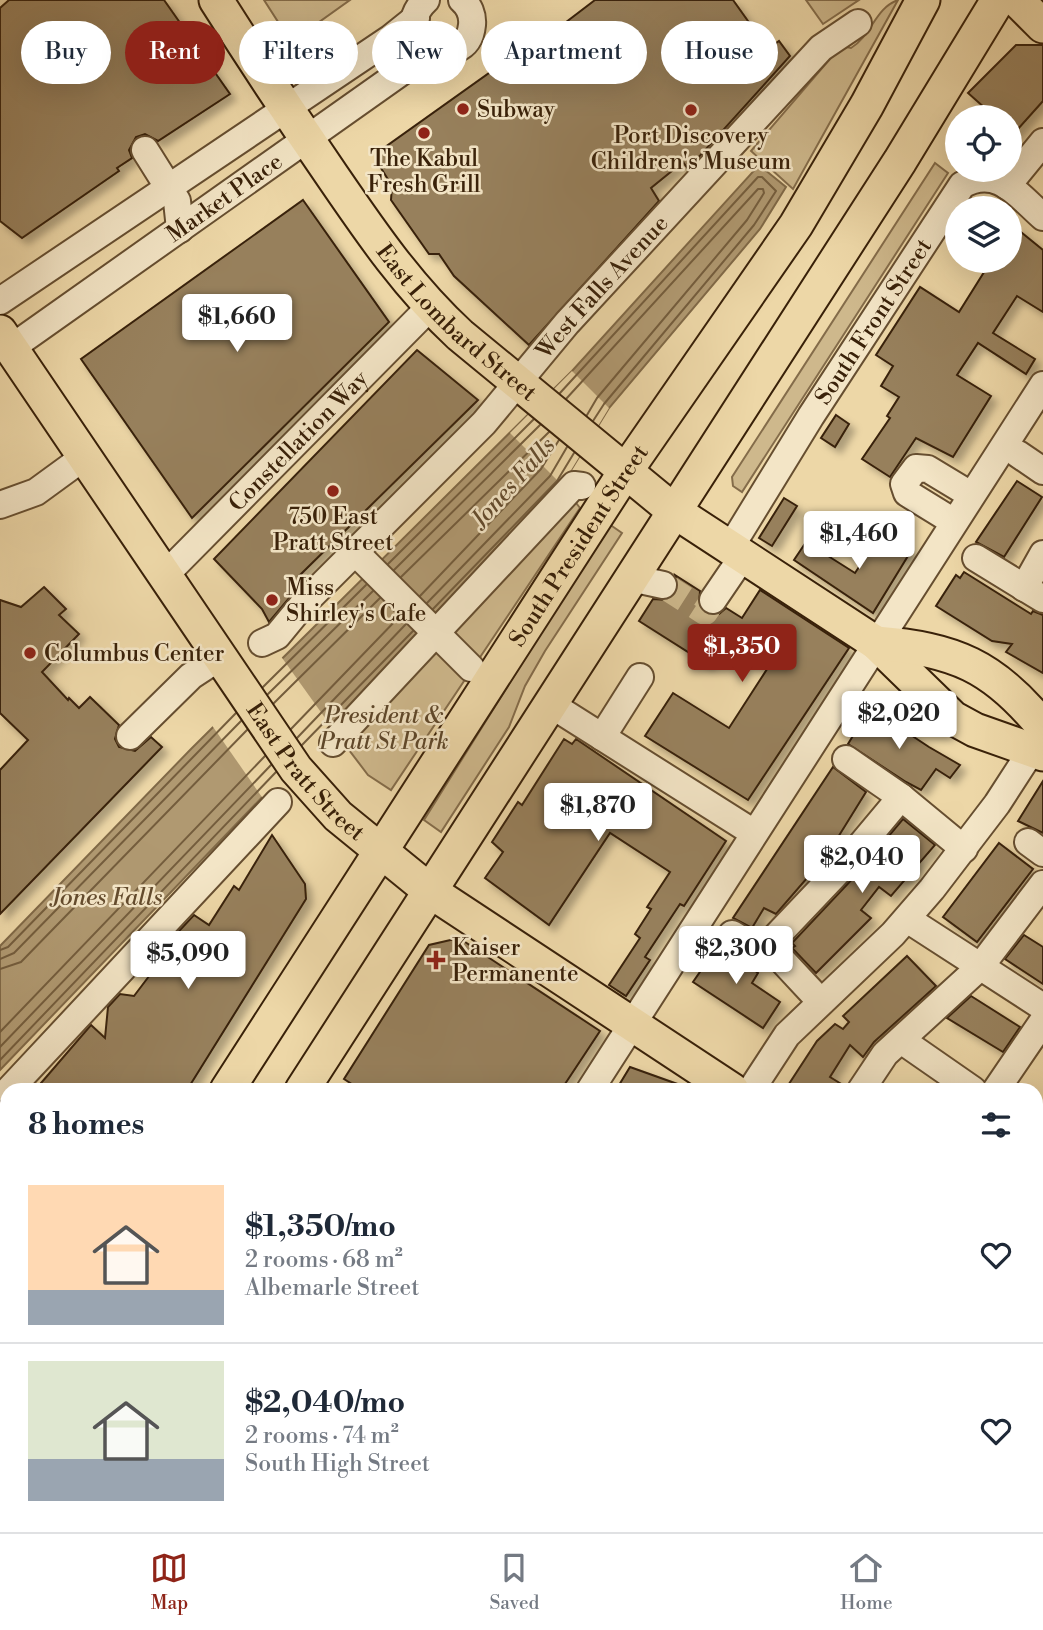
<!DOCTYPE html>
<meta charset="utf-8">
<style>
:root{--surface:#fff;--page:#f6f6f7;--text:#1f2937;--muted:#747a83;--line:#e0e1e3;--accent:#8f2418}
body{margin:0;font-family:"Libre Bodoni",serif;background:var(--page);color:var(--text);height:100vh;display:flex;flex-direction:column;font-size:26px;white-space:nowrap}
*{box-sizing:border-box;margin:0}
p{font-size:23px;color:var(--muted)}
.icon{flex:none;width:38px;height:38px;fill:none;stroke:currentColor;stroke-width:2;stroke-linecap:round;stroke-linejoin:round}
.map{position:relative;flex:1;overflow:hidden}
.details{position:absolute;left:0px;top:1083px;width:1043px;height:450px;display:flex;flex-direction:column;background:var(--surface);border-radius:21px 21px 0 0;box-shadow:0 7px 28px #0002}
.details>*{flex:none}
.guide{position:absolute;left:21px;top:21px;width:1001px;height:63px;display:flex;gap:14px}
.fabs{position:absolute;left:945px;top:105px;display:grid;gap:14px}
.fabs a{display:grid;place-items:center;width:77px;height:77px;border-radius:50%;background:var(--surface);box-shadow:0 7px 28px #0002;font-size:35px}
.price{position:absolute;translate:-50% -60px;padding:0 16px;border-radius:7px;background:#fff;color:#222;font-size:23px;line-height:46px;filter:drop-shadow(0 2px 4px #0008)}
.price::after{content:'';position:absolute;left:50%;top:42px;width:21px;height:16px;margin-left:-10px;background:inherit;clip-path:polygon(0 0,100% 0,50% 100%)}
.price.on{background:var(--accent);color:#fff}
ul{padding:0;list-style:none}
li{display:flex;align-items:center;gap:21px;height:175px;padding:0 28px}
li+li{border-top:2px solid var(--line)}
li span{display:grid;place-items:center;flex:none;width:196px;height:140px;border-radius:0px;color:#555}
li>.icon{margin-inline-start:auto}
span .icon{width:84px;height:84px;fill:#fffc;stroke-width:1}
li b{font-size:30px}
h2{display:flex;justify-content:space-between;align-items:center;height:84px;padding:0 28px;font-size:30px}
.chip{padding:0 24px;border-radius:32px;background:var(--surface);box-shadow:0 7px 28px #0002;font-size:24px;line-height:63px}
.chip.on{background:var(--accent);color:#fff}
.tab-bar{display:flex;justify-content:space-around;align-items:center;height:98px;border-top:2px solid var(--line);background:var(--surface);font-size:19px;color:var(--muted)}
.tab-bar a{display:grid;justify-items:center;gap:4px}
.tab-bar .on{color:var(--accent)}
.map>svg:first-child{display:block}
</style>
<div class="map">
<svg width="1043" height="1532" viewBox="0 0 1043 1532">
<defs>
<filter id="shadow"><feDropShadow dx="6" dy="6" stdDeviation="3.5" flood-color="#0004"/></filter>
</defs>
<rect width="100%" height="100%" fill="#edd7a7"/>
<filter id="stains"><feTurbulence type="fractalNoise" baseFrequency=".00286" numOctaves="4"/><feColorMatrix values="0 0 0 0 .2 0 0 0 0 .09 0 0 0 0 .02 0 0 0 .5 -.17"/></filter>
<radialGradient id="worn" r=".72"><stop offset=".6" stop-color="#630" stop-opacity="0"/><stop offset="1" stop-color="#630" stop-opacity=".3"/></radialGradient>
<g fill="#ceb88c" stroke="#846c4a" stroke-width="2">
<path d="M264,0H350L291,42Z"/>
<path d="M806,0H859L823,24Z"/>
<path d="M898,0L793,189L751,151L841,46L851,48C872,35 875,8 898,0Z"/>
<path d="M935,163L948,173L742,492L733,486L732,477Z"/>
<path d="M562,485L580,508L391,790L368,775L330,725Z"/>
<path d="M609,524L622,533L545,651L525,686L509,727L441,832L424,820Z"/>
<path d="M0,1176L7,1179V1335L0,1326Z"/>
</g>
<path fill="#b09971" stroke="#806947" stroke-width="2" d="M759,165L786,187L760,229L609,408L562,485L0,1070V946L191,749L572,371Z"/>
<g fill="#edd7a7">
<path d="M572,371L609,408L562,485L510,433Z"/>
<path d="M280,655L333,729L264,800L211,724Z"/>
</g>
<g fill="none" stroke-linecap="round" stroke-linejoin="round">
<g stroke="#745d3d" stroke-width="2">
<path d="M560,393L758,177H762L776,191L754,225L604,404L593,421"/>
<path d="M566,399L758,189H763L764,193L747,220L597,398L587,415"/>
<path d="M388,564L534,419"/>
<path d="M394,570L540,425"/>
<path d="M401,577L549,432"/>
<path d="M420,596L541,469L559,440"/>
<path d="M427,603L550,476L567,447"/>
<path d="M433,609L557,481L574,453"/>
<path d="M263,687L366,585"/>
<path d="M268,694L373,591"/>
<path d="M274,703L380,598"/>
<path d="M291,729L399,617"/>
<path d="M297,738L406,624"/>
<path d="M302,745L413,631"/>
<path d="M0,950L8,947L236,713"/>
<path d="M0,959L14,953L241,721"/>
<path d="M0,969L21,962L247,730"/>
<path d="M0,1032L265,756"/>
<path d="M0,1047L271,765"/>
<path d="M0,1060L276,772"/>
</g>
</g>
<g fill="#97805b" stroke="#392109" stroke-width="2" filter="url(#shadow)">
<path d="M9,0H164L230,94L158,141L145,134L136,137L129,150L132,158L117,168L119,171L22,238L0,221V8Z"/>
<path d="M595,0H733L768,49L779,41L790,56L688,169L683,162L651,188L659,201L529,345L454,276L439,254H429L391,200L392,186L376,160L381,150L534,41L536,45Z"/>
<path d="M1016,45H1043V101L1010,138V117H995L968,93Z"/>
<path d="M303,200L389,322L192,518L81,359Z"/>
<path d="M1016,228L1043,250V312L1017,296L993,333L1035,359L1026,374L978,343L957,375L991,396L953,457L916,438L890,477L862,459L890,418L887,416L899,397L881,386L893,366L876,355L920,287L959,312L991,261H1010V236Z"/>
<path d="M417,350L478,400L298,577L302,583L269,622L262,609L214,559Z"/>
<path d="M836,415L849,424L835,447L821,438Z"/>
<path d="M1017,481L1042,497L1004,557L976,542Z"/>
<path d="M784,498L797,506L772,546L759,538Z"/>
<path d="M882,532L911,551L873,613L794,560L806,542L855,573Z"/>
<path d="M964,572L1031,614L1033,611L1043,615V673L1006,652L1012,644L992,641L936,606L956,575L960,578Z"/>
<path d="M675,575L700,591L699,606L705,613L719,614L726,608L742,618L760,590L849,648L748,800L645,736L673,693L729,728L769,666L722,640L707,664L639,621L653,599L667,600L675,595L678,588Z"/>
<path d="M44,587L66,609L59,615L79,634L42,672L68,700L69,698L79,708L90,697L119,725L115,739L119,747L135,751L151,737L162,747L0,914V770L28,740L0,713V600L21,607Z"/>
<path d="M870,708L929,747L960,765L950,778L936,769L921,790L906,782L848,744Z"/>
<path d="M564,739L572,744L576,739L726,841L684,906L680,904L645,957L650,960L626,996L609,985L640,938L635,934L651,909L647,907L670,872L610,833L549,925L485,878L503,852L492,842L518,802L522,805Z"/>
<path d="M833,767L866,792L827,855L776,914L764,908L752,928L733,918Z"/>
<path d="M1043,781V833L1018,821Z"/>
<path d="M903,819L935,845L891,896L879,887L861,910L871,918L816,973L792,948L795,946L792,943L856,875Z"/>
<path d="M272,835L305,884L306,899L187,1090H35L91,1025L105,1038L108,1007L120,994L134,996L165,955L161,952L166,945L194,915L209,925L234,886L239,890Z"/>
<path d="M999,843L1033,869L977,942L943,917Z"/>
<path d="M1024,935L1043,947V984L1005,959Z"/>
<path d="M459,938L600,1031L561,1090H361L344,1079L429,945Z"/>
<path d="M720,943L758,973L752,983L780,1002L763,1028L693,982Z"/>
<path d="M907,956L936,986L874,1042L863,1057L850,1045L830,1077L846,1087L845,1090H785L817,1041L835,1024L843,1029L849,1022L843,1016Z"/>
<path d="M971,996L1020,1027L1003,1052L947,1018Z"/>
<path d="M630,1067L683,1086L682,1090H616Z"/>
</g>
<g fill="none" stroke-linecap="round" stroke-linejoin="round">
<path stroke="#c9b387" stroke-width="26" stroke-dasharray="26 13" stroke-linecap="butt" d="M663,585L705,612L713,600"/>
<defs>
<g id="minor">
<path d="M426,0C385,38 467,77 472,25C473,15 469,6 462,0"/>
<path d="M145,150L177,201L180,229"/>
<path d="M1007,186L1043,142"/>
<path d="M0,301L391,38L416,18"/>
<path id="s1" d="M11,348L414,63L438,50"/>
<path d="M1018,454L1043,471"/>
<path d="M0,505L36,492L84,457"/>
<path d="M954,522L907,493L904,484L916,468L928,469L971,495"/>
<path id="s2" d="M730,548L811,416L962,185C997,165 1018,195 1043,217"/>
<path d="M355,552L471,668"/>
<path d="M976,558L1043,599"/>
<path id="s3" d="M165,575L430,307"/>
<path d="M631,578L663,585"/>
<path d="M1024,588L1043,554"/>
<path d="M713,600L743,556"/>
<path id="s4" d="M262,643L277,636L305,602L484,423L567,323L821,48L858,23"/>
<path d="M550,704L754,833"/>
<path d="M130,736L191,676L220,657"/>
<path d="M602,737L640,677"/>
<path d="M333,743L574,485L582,486"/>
<path d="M846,759L901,797L964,849"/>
<path d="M1028,842L1043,853"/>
<path d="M907,919L1043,1007"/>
<path d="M732,934L747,943L768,945L821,1002"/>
<path d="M768,945L845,864L901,797"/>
<path d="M901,1040L973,1090"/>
<path d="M9,1090L278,802"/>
<path d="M590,1090L1043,385"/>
<path d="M751,1090L787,1035L893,934L932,889L997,804L1041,736"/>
<path d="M861,1090L885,1054L980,967L1043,884"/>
<path d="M996,1090L1043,1021"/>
<path d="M0,1146L7,1151"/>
<path d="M1036,1193L1043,1181"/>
<path d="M0,1369L7,1379"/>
<path d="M1036,1425L1043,1430"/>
<path d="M173,1526L177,1532L183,1526"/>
<path d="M223,1526L232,1532"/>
<path d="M574,1526L583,1532"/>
<path d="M986,1526L996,1532"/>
<path d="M136,1532L145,1526"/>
<path d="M306,1532L310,1526"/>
<path d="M463,1532L466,1526"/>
<path d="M822,1532L826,1526"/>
<path d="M954,1532L958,1526"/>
</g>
<g id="major">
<path id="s5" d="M216,0C254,60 293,119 333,177C372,234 409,288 460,335L674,511L876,643L953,718L975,730L1043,754"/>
<path d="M1017,0L1043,26"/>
<path id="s6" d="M0,332L296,769L338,816L430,891L732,1090"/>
<path d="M876,643C954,649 994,666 1043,727"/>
<path id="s7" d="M227,1090L625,472L796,225L867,105L923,0"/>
<path d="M302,1090L900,161L998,0"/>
<path d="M1036,1291L1043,1295"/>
<path d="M0,1454L7,1443"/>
<path d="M113,1526L117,1532"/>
<path d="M16,1532L20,1526"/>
</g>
</defs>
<use href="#minor" stroke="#664e30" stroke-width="30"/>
<use href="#major" stroke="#392109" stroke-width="37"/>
<use href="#minor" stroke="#f3e5c6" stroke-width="26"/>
<use href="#major" stroke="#edd7a7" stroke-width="33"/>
</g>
<g fill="#8f2418" stroke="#f3e5c6" stroke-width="2.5">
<circle cx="463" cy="109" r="7"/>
<circle cx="691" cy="110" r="7"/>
<circle cx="424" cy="133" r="7"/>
<circle cx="333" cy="491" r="7"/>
<circle cx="272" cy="600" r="7"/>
<circle cx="30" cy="653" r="7"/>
<path d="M432.5 949.5h7v7h7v7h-7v7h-7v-7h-7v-7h7z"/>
</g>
<g text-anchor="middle" stroke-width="5" stroke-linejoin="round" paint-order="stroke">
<g font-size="23" fill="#392109" stroke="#f3e5c6" text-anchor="start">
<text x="477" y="117">Subway</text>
<text x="691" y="143" text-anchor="middle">Port Discovery<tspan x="691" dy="26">Children's Museum</tspan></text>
<text x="424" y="166" text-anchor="middle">The Kabul<tspan x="424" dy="26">Fresh Grill</tspan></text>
<text x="333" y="524" text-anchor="middle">750 East<tspan x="333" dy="26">Pratt Street</tspan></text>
<text x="286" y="595">Miss<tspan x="286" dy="26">Shirley's Cafe</tspan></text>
<text x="44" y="661">Columbus Center</text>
<text x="452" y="955">Kaiser<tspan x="452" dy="26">Permanente</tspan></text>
</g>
<g font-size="23" fill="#392109" stroke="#f3e5c6">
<text dy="8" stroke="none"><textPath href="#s1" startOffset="261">Market Place</textPath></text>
<text dy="8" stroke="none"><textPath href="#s4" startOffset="494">West Falls Avenue</textPath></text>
<text dy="8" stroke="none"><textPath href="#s2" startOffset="268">South Front Street</textPath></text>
<text dy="8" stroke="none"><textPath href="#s5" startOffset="404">East Lombard Street</textPath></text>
<text dy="8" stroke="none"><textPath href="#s3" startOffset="189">Constellation Way</textPath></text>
<text dy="8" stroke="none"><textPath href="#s7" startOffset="648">South President Street</textPath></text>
<text dy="8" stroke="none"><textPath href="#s6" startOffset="536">East Pratt Street</textPath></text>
</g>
<g font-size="23" font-style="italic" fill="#5e472a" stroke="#f3e5c6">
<text x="384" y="723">President &amp;<tspan x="384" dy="26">Pratt St Park</tspan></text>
</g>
<g font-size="24" font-style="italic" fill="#634b2d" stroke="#f3e5c6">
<text transform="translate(513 482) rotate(-48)" y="8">Jones Falls</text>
<text x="107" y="905">Jones Falls</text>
</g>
</g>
<rect width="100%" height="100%" filter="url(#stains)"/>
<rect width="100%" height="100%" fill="url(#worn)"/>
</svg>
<div class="fabs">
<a><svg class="icon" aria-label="locate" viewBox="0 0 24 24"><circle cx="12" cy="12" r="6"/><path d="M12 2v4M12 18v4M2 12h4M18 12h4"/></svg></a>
<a><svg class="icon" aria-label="layers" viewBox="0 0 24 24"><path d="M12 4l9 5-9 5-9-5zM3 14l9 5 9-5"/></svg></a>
</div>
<b class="price" style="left:237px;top:354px">$1,660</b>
<b class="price" style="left:859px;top:571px">$1,460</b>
<b class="price on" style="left:742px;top:684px">$1,350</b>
<b class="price" style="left:899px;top:751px">$2,020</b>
<b class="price" style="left:598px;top:843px">$1,870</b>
<b class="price" style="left:862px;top:895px">$2,040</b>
<b class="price" style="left:736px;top:986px">$2,300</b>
<b class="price" style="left:188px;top:991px">$5,090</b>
<div class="guide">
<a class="chip">Buy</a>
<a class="chip on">Rent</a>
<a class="chip">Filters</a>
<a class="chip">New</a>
<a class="chip">Apartment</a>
<a class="chip">House</a>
</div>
<section class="details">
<h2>8 homes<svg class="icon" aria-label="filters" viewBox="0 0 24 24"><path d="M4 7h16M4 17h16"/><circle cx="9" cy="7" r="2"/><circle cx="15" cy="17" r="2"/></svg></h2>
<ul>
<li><span style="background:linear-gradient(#ffd9b3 75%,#9aa5b1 0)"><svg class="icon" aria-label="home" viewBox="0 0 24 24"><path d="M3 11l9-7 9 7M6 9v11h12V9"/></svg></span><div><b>$1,350/mo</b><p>2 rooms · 68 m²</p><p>Albemarle Street</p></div><svg class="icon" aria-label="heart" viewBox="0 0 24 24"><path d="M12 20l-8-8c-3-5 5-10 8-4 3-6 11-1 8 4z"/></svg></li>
<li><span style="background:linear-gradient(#dfe7d0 70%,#9aa5b1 0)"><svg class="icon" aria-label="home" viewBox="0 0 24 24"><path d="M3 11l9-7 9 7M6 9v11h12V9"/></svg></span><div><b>$2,040/mo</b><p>2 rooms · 74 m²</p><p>South High Street</p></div><svg class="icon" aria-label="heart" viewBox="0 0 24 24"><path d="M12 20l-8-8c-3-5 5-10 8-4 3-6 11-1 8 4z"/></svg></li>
</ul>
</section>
</div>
<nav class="tab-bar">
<a class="on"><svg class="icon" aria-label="map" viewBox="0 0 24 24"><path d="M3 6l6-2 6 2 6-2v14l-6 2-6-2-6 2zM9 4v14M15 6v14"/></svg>Map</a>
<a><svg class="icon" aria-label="saved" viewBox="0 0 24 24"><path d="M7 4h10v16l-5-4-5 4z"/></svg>Saved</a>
<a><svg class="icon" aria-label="home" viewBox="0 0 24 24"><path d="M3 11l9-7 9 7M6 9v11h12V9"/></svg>Home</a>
</nav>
